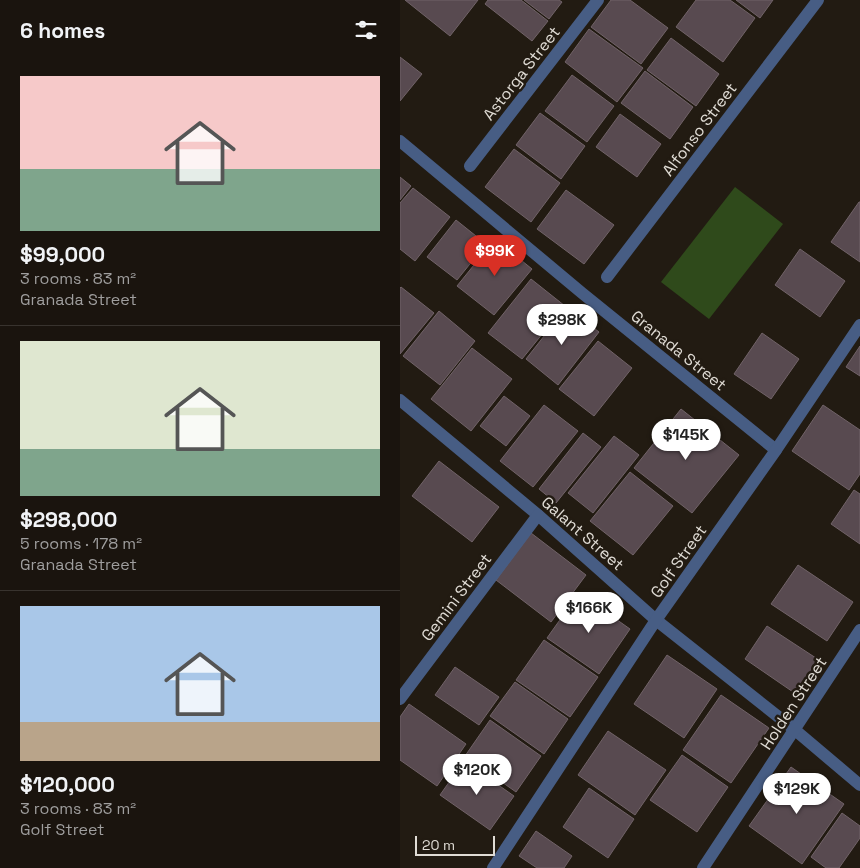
<!DOCTYPE html>
<meta charset="utf-8">
<style>
:root{--surface:#1a140e;--page:#27211c;--text:#f1f3f6;--muted:#9f9e9e;--line:#38332e;--accent:#d93025}
body{margin:0;font-family:"Space Grotesk",sans-serif;background:var(--page);color:var(--text);height:100vh;display:flex;flex-direction:column;font-size:19px;white-space:nowrap}
*{box-sizing:border-box;margin:0}
p{font-size:16px;color:var(--muted)}
.icon{flex:none;width:28px;height:28px;fill:none;stroke:currentColor;stroke-width:2;stroke-linecap:round;stroke-linejoin:round}
.map{position:relative;flex:1;overflow:hidden}
.sheet{display:flex;flex-direction:column;background:var(--surface);width:400px}
.sheet>*{flex:none}
.scale{position:absolute;left:15px;bottom:12px;width:80px;box-sizing:border-box;padding-left:5px;border:2px solid #e0dcd5;border-top:0;font-size:14px;line-height:18px;white-space:nowrap;color:#e0dcd5;-webkit-text-stroke:4px #221b12;paint-order:stroke}
.price{position:absolute;translate:-50% -42px;padding:0 11px;border-radius:18px;background:#fff;color:#222;font-size:16px;line-height:32px;filter:drop-shadow(0 1px 2px #0008)}
.price::after{content:'';position:absolute;left:50%;top:30px;width:15px;height:11px;margin-left:-8px;background:inherit;clip-path:polygon(0 0,100% 0,50% 100%)}
.price.active{background:var(--accent);color:#fff}
ul{padding:0;list-style:none}
li{display:grid;align-content:center;gap:10px;height:265px;padding:0 20px}
li+li{border-top:1px solid var(--line)}
li span{display:grid;place-items:center;height:155px;border-radius:0px;color:#555}
li>.icon{margin-inline-start:auto}
span .icon{width:90px;height:90px;fill:#fffc;stroke-width:1}
li b{font-size:21px}
h2{display:flex;justify-content:space-between;align-items:center;height:60px;padding:0 20px;font-size:21px}
main{display:flex;flex:1;min-height:0}
.map>svg:first-child{display:block}
</style>
<main>
<section class="sheet">
<h2>6 homes<svg class="icon" aria-label="filters" viewBox="0 0 24 24"><path d="M4 7h16M4 17h16"/><circle cx="9" cy="7" r="2"/><circle cx="15" cy="17" r="2"/></svg></h2>
<ul>
<li><span style="background:linear-gradient(#f6c9c9 60%,#7fa58c 0)"><svg class="icon" aria-label="home" viewBox="0 0 24 24"><path d="M3 11l9-7 9 7M6 9v11h12V9"/></svg></span><div><b>$99,000</b><p>3 rooms · 83 m²</p><p>Granada Street</p></div></li>
<li><span style="background:linear-gradient(#dfe7d0 70%,#7fa58c 0)"><svg class="icon" aria-label="home" viewBox="0 0 24 24"><path d="M3 11l9-7 9 7M6 9v11h12V9"/></svg></span><div><b>$298,000</b><p>5 rooms · 178 m²</p><p>Granada Street</p></div></li>
<li><span style="background:linear-gradient(#a9c7e8 75%,#b9a48a 0)"><svg class="icon" aria-label="home" viewBox="0 0 24 24"><path d="M3 11l9-7 9 7M6 9v11h12V9"/></svg></span><div><b>$120,000</b><p>3 rooms · 83 m²</p><p>Golf Street</p></div></li>
</ul>
</section>
<div class="map">
<svg width="460" height="868" viewBox="0 0 460 868">
<rect width="100%" height="100%" fill="#221b12"/>
<path fill="#2f4a1b" d="M335,187L383,224L309,319L261,282Z"/>
<g fill="#584a50" stroke="#716368">
<path d="M5,0H78L50,36Z"/>
<path d="M88,0H121L148,21L132,41L85,4Z"/>
<path d="M124,0H159L162,2L149,19Z"/>
<path d="M211,0H230L268,28L241,64L191,27Z"/>
<path d="M296,0H330L355,18L323,62L276,27Z"/>
<path d="M336,0H373L360,18Z"/>
<path d="M189,29L243,68L217,102L165,62Z"/>
<path d="M271,38L319,74L296,106L247,70Z"/>
<path d="M0,57L22,74L0,101Z"/>
<path d="M245,71L293,107L270,139L221,103Z"/>
<path d="M172,75L214,106L187,142L145,111Z"/>
<path d="M140,113L185,146L161,179L116,145Z"/>
<path d="M220,114L261,144L237,177L196,147Z"/>
<path d="M114,149L160,183L131,222L85,187Z"/>
<path d="M0,177L11,186L0,200Z"/>
<path d="M13,188L50,217L15,261L0,249V203Z"/>
<path d="M166,190L214,225L184,264L137,229Z"/>
<path d="M459,202H460V262L431,242Z"/>
<path d="M56,220L86,244L57,280L27,257Z"/>
<path d="M95,239L132,269L94,315L57,286Z"/>
<path d="M400,249L445,281L420,317L375,285Z"/>
<path d="M131,279L165,306L122,359L88,333Z"/>
<path d="M1,287L34,313L0,354V288Z"/>
<path d="M167,307L199,332L158,385L126,359Z"/>
<path d="M39,311L75,341L40,385L3,356Z"/>
<path d="M362,333L399,359L371,399L334,374Z"/>
<path d="M198,341L232,368L194,416L159,389Z"/>
<path d="M460,346V376L446,367Z"/>
<path d="M72,348L112,379L71,431L31,399Z"/>
<path d="M104,396L130,416L106,446L80,426Z"/>
<path d="M144,405L178,431L133,487L100,461Z"/>
<path d="M423,405L460,430V474L449,490L392,451Z"/>
<path d="M281,409L339,455L292,513L234,468Z"/>
<path d="M183,433L201,447L156,503L139,489Z"/>
<path d="M214,436L239,455L193,513L168,493Z"/>
<path d="M39,461L99,507L72,542L12,496Z"/>
<path d="M230,472L273,506L233,555L190,521Z"/>
<path d="M454,490L460,494V544L431,524Z"/>
<path d="M131,533L186,575L151,622L96,580Z"/>
<path d="M398,565L453,602L427,641L371,604Z"/>
<path d="M179,593L230,629L199,674L147,638Z"/>
<path d="M367,626L419,660L396,694L345,659Z"/>
<path d="M144,640L198,677L170,717L116,680Z"/>
<path d="M267,655L317,689L284,738L234,704Z"/>
<path d="M55,667L99,697L79,725L35,695Z"/>
<path d="M115,682L168,719L144,754L90,716Z"/>
<path d="M321,695L369,728L331,783L283,750Z"/>
<path d="M9,704L66,744L37,786L0,760V717Z"/>
<path d="M90,720L141,756L116,792L65,756Z"/>
<path d="M208,731L266,770L235,815L178,775Z"/>
<path d="M282,755L328,787L297,832L250,800Z"/>
<path d="M64,761L114,796L90,830L40,795Z"/>
<path d="M391,767L444,804L402,864L349,826Z"/>
<path d="M189,788L234,819L208,858L163,827Z"/>
<path d="M442,813L460,826V838L439,868H426L411,857Z"/>
<path d="M136,831L172,856L164,868H137L119,856Z"/>
</g>
<g fill="none" stroke-linecap="round" stroke-linejoin="round">
<g stroke="#475d84" stroke-width="12">
<path d="M0,141L182,293L376,450"/>
<path d="M70,166L198,0"/>
<path d="M207,277L418,0"/>
<path d="M0,400L138,515L256,620L395,730L460,785"/>
<path d="M0,699L138,515"/>
<path d="M93,868L256,620L376,450L460,325"/>
<path d="M303,868L460,630"/>
</g>
</g>
<g text-anchor="middle" stroke-width="5" stroke-linejoin="round" paint-order="stroke">
<g font-size="16" fill="#e0dcd5" stroke="#221b12">
<text transform="translate(121 73) rotate(-52)" y="6">Astorga Street</text>
<text transform="translate(299 129) rotate(-53)" y="6">Alfonso Street</text>
<text transform="translate(279 350) rotate(39)" y="6">Granada Street</text>
<text transform="translate(183 533) rotate(41)" y="6">Galant Street</text>
<text transform="translate(278 561) rotate(-55)" y="6">Golf Street</text>
<text transform="translate(56 597) rotate(-53)" y="6">Gemini Street</text>
<text transform="translate(393 703) rotate(-57)" y="6">Holden Street</text>
</g>
</g>
</svg>
<div class="scale">20 m</div>
<b class="price active" style="left:95px;top:277px">$99K</b>
<b class="price" style="left:162px;top:346px">$298K</b>
<b class="price" style="left:286px;top:461px">$145K</b>
<b class="price" style="left:189px;top:634px">$166K</b>
<b class="price" style="left:77px;top:796px">$120K</b>
<b class="price" style="left:397px;top:815px">$129K</b>
</div>
</main>
